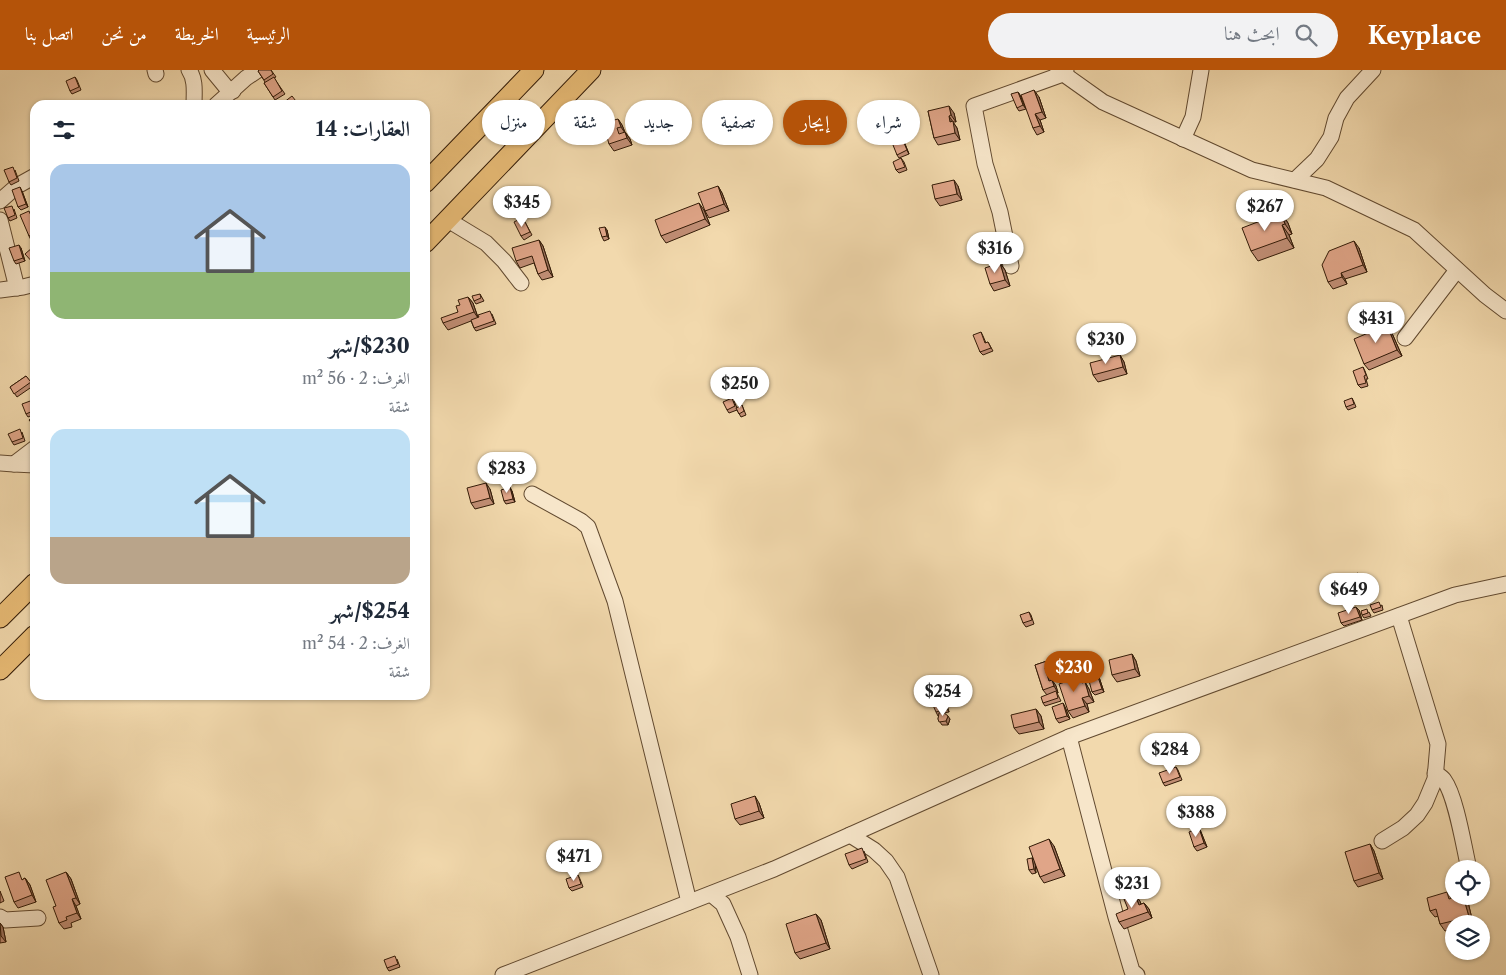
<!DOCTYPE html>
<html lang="ar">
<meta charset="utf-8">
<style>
:root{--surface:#fff;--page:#f2f2f3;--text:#1f2937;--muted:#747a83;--accent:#b45309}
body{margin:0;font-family:"Libre Caslon Text",Amiri,serif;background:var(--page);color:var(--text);direction:rtl;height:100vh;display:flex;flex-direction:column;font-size:19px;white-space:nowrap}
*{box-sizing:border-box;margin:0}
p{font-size:16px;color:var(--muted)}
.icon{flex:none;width:28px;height:28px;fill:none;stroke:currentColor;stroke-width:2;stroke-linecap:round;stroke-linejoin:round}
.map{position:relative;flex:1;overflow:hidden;direction:ltr}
.details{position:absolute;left:30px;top:30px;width:400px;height:600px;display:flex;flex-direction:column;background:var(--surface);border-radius:15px;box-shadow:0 1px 4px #0004;direction:rtl}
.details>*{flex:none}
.banner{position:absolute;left:445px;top:30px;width:475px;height:45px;direction:rtl;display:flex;gap:10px}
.buttons{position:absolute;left:1445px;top:790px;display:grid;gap:10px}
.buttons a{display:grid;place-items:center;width:45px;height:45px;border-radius:50%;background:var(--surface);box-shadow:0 1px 4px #0004;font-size:25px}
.price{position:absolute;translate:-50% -42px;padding:0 11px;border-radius:18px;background:#fff;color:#222;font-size:16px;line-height:32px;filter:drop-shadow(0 1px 2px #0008)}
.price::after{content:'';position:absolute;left:50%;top:30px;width:15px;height:11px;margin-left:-8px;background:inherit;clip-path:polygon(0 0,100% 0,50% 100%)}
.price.current{background:var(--accent);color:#fff}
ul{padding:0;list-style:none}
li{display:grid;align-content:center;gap:10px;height:265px;padding:0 20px}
li span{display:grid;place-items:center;height:155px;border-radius:15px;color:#555}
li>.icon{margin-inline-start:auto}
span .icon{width:90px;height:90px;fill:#fffc;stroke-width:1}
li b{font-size:21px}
h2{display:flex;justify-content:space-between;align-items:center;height:60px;padding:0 20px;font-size:21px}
.tag{padding:0 18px;border-radius:22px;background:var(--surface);box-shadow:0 1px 4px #0004;font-size:18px;line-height:45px}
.tag.current{background:var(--accent);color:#fff}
header{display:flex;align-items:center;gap:30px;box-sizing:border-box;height:70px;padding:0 25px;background:var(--accent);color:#fff}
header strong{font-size:24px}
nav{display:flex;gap:28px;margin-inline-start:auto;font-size:18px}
.search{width:350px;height:45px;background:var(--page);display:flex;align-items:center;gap:12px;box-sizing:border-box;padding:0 18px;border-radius:28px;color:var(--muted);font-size:19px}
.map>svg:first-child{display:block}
</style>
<header>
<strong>Keyplace</strong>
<div class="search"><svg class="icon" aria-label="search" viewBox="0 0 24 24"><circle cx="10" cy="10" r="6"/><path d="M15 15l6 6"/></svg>ابحث هنا</div>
<nav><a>الرئيسية</a><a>الخريطة</a><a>من نحن</a><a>اتصل بنا</a></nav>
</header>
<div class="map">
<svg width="1506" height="905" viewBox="0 0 1506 905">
<rect width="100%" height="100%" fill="#f2d9ad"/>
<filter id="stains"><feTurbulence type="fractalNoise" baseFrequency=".004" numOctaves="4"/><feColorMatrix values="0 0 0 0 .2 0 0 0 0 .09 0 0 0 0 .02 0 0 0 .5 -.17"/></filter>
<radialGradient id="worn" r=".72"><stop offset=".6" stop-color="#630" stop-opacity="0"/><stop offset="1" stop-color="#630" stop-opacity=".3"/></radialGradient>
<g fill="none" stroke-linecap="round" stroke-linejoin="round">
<defs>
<g id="minor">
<path d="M155,0L156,4"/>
<path d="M189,0C196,10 194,23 194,35"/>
<path d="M212,0L226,17L233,21"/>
<path d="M1058,0L1103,32L1252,100L1326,118L1414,160L1485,225L1506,241"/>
<path d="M216,35L246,8L258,0"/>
<path d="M1183,69L1193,47L1201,0"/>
<path d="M1295,110L1317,89L1331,67L1336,48L1347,28L1373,0"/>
<path d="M0,131L17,116L35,106"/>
<path d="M0,150L17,218"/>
<path d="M448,150L486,173L504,191L521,213"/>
<path d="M1011,196L1000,142L985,94L974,36L1063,4L1066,0"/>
<path d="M0,220L23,217L35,214"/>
<path d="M1405,268L1457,200"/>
<path d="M0,393L14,394L35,378"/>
<path d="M14,394L35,395"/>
<path d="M532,424L581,451L588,457L615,531L689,832"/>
<path d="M1069,667L1116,847L1132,901L1137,905"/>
<path d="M1435,703C1438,705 1442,707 1444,710C1456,726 1464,778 1469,799"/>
<path d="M850,765L874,780L886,791L897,807L931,905"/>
<path d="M1382,771L1403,758L1417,745L1425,733L1435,709L1438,674L1399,546"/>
<path d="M711,824L723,834L738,867L750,905"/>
<path d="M0,847L5,850L38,848"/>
<path d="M503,905L774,799L1069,667L1455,525L1506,514"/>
</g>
<g id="major">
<path d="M425,113L534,0"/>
<path d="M425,173L591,0"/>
<path d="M0,548L35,513"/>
<path d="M0,600L35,565"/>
</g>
</defs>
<use href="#minor" stroke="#624a30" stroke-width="17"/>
<use href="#major" stroke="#321a06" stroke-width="21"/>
<use href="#minor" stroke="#f7e6ca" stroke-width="15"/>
<use href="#major" stroke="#e9bc76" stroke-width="19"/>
</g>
<g fill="#c18e75" stroke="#321a06">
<path d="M271,0L276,7L274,8L285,24L275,30L264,13L265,12L258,1Z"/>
<path d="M75,7L77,10L81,20L72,24L70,21Z"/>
<path d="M1018,22L1020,25L1026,39L1019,41L1017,38Z"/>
<path d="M1039,27L1046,48L1040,50L1044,62L1037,65L1033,58Z"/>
<path d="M928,41L954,43L956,52H953L957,58L960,70L938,75L934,68Z"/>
<path d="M618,49L622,55L625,62L630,69L632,75L614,81L609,74Z"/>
<path d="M899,53L901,56L904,65L901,66L903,69L909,84L899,88L897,85L900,66L882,71L880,68Z"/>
<path d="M901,88L904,92L907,100L899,103L896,100Z"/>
<path d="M15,100L19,111L11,115L9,112Z"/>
<path d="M718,116L722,123L729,141L709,148L705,141Z"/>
<path d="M958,116L962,130L940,136L935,129Z"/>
<path d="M22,121L28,137L21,140L18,137Z"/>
<path d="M14,139L17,148L10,151L8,148Z"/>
<path d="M704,140L710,155L666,173L661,166Z"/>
<path d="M1281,143L1288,153L1292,164L1289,165L1294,178L1258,191L1251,181Z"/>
<path d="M32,144L35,153V168L31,170L29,166Z"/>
<path d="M525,152L532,165L524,170L521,166V155Z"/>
<path d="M607,160L609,169L604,171L602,167Z"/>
<path d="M539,170L543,176L553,207L542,210L538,204L534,193L520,198L516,191Z"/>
<path d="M21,178L25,191L16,194L14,191Z"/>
<path d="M1359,178L1367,202L1345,209L1347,214L1333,219L1328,212Z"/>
<path d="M1000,193L1005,200L1010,216L994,221L990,214Z"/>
<path d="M480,224L484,231L476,234L474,231Z"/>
<path d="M468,227L473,233L478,247L492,244L496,254L476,261L474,258L471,251L448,260L443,253L458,242L460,235Z"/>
<path d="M1387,255L1391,261L1402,286L1369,300L1364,294Z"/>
<path d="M981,262L983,266L986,273L988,272L993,281L983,285L980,282Z"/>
<path d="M1120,285L1124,292L1127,304L1098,312L1093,305Z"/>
<path d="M1363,297L1365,301L1368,309H1366L1368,316L1361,318L1358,315Z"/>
<path d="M26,306L33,316L17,327L10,317Z"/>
<path d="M1352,328L1354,332L1356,337L1348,340L1346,337Z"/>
<path d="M33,330L35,332V344L28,347L26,344Z"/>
<path d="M734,331L737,338L742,335L746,345L741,347L737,340L729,343L727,340Z"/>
<path d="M22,362L25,371L14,375L12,372Z"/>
<path d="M490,419L494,434L475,439L471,433Z"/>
<path d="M512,421L515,432L506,434L504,431Z"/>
<path d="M1360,506L1362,512L1349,517L1350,520L1342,523L1340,519L1337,511Z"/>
<path d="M1360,516L1362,520L1366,530L1352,535L1350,532Z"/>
<path d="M1382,535L1383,540L1374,543L1372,540Z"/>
<path d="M1356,537L1359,540L1362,550L1344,556L1341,553Z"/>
<path d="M1029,542L1031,545L1034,554L1026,557L1023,553Z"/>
<path d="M1369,542L1371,546L1364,548L1362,545Z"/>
<path d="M1068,584L1073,591L1078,607L1069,610L1065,603L1063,600L1050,604L1052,610L1056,616L1058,623H1057L1061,631L1045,636L1043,633L1047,625L1043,620L1035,595Z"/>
<path d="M1132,584L1136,591L1140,606L1117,612L1112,605Z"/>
<path d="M1099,607L1104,622L1095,625L1092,622Z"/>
<path d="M1085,612L1089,619L1094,632L1087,634L1089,642L1073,648L1068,641Z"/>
<path d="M946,632L949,642L944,643L950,649L948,655H942L938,649L939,645L938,646L936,642Z"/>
<path d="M1063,633L1065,637L1070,649L1059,653L1056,649Z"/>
<path d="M1036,639L1041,646L1044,659L1019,664L1014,658Z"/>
<path d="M1176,697L1178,700L1182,710L1165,716L1163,713Z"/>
<path d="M759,733L764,748L740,755L735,749Z"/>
<path d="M1199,758L1201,762L1207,777L1197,781L1194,777Z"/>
<path d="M1370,774L1374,781L1383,809L1358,817L1354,811Z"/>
<path d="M1054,776L1065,806L1044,813L1040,807L1035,794L1036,803L1032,804L1029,800L1032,788Z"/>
<path d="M864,781L868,792L852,799L849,795Z"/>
<path d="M66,802L71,809L80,834L76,836L81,849L71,853L72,857L64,859L59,853L56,836Z"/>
<path d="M578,805L580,809L583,817L572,821L569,818Z"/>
<path d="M25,808L30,815L36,832L18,838L14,832L23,809Z"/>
<path d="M0,821L4,831L0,833Z"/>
<path d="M1447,822L1451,828L1459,826H1464L1468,832L1473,853L1454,854V858L1445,861L1440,854L1438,846L1435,847L1430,841Z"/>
<path d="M1135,825L1141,834L1144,833L1149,839L1152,848L1124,859L1119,852L1128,839Z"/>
<path d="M816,844L821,850L830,879L800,889L795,883Z"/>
<path d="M0,853L3,857L6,872L0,873Z"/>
<path d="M397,889L400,897L389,901L387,898Z"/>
</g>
<g fill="#9d745f" stroke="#321a06">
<path d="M1034,20L1039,27L1046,48L1042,42Z"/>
<path d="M1018,22L1020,25L1026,39L1023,35Z"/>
<path d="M949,36L954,43L956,52L951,45Z"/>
<path d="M1035,44L1040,50L1044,62L1040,56Z"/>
<path d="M949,46L957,58L960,70L955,63L950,52Z"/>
<path d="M618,49L622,55L625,63L621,57Z"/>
<path d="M899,53L901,56L904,65L901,62Z"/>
<path d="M625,62L630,69L632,75L627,68Z"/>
<path d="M901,66L903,69L909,84L907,80Z"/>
<path d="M954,110L958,116L962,130L957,124Z"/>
<path d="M718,116L722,123L729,141L724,134Z"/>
<path d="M20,117L22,121L28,137L26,134Z"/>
<path d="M699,133L704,140L710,155L705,149Z"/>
<path d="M1281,143L1288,153L1292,164L1285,154Z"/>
<path d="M1282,155L1289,165L1294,178L1287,168Z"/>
<path d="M605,157L607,160L609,169L607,166Z"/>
<path d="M539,170L543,176L553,207L548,200Z"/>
<path d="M1354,171L1359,178L1367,202L1363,195Z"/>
<path d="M19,175L21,178L25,191L23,188Z"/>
<path d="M1000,193L1005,200L1010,216L1005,210Z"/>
<path d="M1341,203L1345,209L1347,214L1342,207Z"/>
<path d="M468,227L473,233L478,248L474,242Z"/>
<path d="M1387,255L1391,261L1402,286L1397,280Z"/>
<path d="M1120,285L1124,292L1127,304L1123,297Z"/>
<path d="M486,413L490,419L494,434L490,428Z"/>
<path d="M510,417L512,421L515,432L513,429Z"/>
<path d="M1356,537L1359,540L1362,550L1360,547Z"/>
<path d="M1068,584L1073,591L1078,607L1074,601Z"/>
<path d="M1132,584L1136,591L1140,606L1135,599Z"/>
<path d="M1045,598L1050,604L1054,617L1049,611Z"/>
<path d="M1097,604L1099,607L1104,622L1102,619Z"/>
<path d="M1052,610L1056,616L1058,623L1054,616Z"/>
<path d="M1085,612L1089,619L1094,632L1089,626Z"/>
<path d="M1082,628L1087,634L1089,642L1085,636Z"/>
<path d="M944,629L946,632L949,642L947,639Z"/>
<path d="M1063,633L1065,637L1070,649L1067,646Z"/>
<path d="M1036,639L1041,646L1044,659L1039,652Z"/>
<path d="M948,646L950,649L948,655L946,651Z"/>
<path d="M755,726L759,733L764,748L759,741Z"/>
<path d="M1199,758L1201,762L1207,777L1204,773Z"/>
<path d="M1049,769L1054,776L1065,806L1060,799Z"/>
<path d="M1370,774L1374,781L1383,809L1379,803Z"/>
<path d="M1032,788L1035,791L1036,803L1034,799Z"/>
<path d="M66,802L71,809L80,834L76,828Z"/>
<path d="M25,808L30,815L36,832L32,825Z"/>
<path d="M1135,825L1140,831L1143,841L1139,835Z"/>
<path d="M1463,826L1468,832L1473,853L1469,847Z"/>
<path d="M72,829L76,836L81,849L77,843Z"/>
<path d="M1144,833L1149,839L1152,848L1148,842Z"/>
<path d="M816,844L821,850L830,879L826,873Z"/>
<path d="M0,853L3,857L6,872L1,866Z"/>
</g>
<g fill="#e0a588" stroke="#321a06">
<path d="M259,0H271L273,4L264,10L258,1Z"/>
<path d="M75,7L79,17L70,21L66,11Z"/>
<path d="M274,7L282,21L273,27L264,13Z"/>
<path d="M1034,20L1042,42L1035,44L1040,56L1033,58L1021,25Z"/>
<path d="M1018,22L1023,35L1017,38L1011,24Z"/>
<path d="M292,26L299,35H284L283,33Z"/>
<path d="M949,36L951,45L949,46L950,52L953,51L955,63L934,68L928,41Z"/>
<path d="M618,49L621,57L617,58L619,64L625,62L627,68L609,74L603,53Z"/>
<path d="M899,53L901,62L880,68L877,59Z"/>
<path d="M901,66L907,80L897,85L891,70Z"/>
<path d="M901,88L905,97L896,100L893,92Z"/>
<path d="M13,97L17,108L9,112L4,100Z"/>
<path d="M954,110L957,124L935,129L932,115Z"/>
<path d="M718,116L724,134L705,141L698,123Z"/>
<path d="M20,117L26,134L18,137L12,120Z"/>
<path d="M699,133L705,149L661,166L655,150Z"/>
<path d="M12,136L15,145L8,148L4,138Z"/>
<path d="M29,141L35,155V164L29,166L20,145Z"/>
<path d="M1281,143L1285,154L1282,155L1287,168L1251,181L1242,158Z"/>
<path d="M518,150L521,155L525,152L530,162L521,166L514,152Z"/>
<path d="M605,157L607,166L602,167L599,158Z"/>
<path d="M539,170L548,200L538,204L532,186L516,191L512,178Z"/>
<path d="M1354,171L1363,195L1341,203L1342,207L1328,212L1322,195L1329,181Z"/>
<path d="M19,175L23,188L14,191L9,178Z"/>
<path d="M33,177L35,179V195L25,184Z"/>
<path d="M1000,193L1005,210L990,214L985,198Z"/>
<path d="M480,224L481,228L474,231L472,226Z"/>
<path d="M468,227L474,242L443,253L441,248L458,242L456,236L460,235L458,230Z"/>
<path d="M490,241L494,251L474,258L471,250L479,247L478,245Z"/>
<path d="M1387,255L1397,280L1364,294L1354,269Z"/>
<path d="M35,259V272H33L31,260Z"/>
<path d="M981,262L985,273L988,272L991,278L980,282L973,265Z"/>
<path d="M1120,285L1123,297L1093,305L1090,293Z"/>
<path d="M1363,297L1366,305L1364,306L1366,313L1358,315L1353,301Z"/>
<path d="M26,306L31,312L14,324L10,317Z"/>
<path d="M732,328L735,336L727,340L723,332Z"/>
<path d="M1352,328L1354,334L1346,337L1344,331Z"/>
<path d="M33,330L35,334V340L26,344L22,334Z"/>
<path d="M742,335L744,341L739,344L736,338Z"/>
<path d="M35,345V357L29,350Z"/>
<path d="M20,359L23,368L12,372L8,364Z"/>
<path d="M486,413L490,428L471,433L467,418Z"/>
<path d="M510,417L513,429L504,431L501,420Z"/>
<path d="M1358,503L1360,509L1347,514L1348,516L1340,519L1337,511Z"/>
<path d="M1360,516L1364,527L1350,532L1346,522Z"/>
<path d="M1379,532L1381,537L1372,540L1370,535Z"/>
<path d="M1356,537L1360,547L1341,553L1338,543Z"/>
<path d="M1367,539L1368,543L1362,545L1361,541Z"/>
<path d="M1029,542L1032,550L1023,553L1020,545Z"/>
<path d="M1068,584L1074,601L1065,603L1061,592L1045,598L1049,611L1052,610L1054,616L1043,620L1035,595Z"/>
<path d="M1132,584L1135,599L1112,605L1109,590Z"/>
<path d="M1097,604L1102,619L1092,622L1088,607Z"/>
<path d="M1080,607L1082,613L1085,612L1089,626L1082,628L1085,636L1068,641L1059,614Z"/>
<path d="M1056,621L1058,628L1043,633L1041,627Z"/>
<path d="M944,629L947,639L936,642L932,633Z"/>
<path d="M1063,633L1067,646L1056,649L1052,637Z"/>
<path d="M1036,639L1039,652L1014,658L1011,645Z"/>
<path d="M943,642L948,646L946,651L939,652L938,649L939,643Z"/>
<path d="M1176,697L1180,707L1163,713L1159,703Z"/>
<path d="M755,726L759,741L735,749L731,734Z"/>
<path d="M1199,758L1204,773L1194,777L1189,762Z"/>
<path d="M1049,769L1060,799L1040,807L1029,777Z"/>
<path d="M1370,774L1379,803L1354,811L1345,782Z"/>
<path d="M862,778L866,789L849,795L845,784Z"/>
<path d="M1032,788L1034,799L1029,800L1027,789Z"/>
<path d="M19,802L22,810L25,808L32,825L14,832L5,807Z"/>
<path d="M66,802L76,828L72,829L77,843L66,847L67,850L59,853L53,837L56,836L46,810Z"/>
<path d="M578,805L581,814L569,818L566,809Z"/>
<path d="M1447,822L1449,829L1459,826H1463L1469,847L1440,854L1436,839L1430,841L1427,828Z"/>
<path d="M1135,825L1139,835L1144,833L1148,842L1119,852L1116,844L1128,839L1124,829Z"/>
<path d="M816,844L826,873L795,883L786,854Z"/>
<path d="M395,886L398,894L387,898L384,890Z"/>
</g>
<rect width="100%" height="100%" filter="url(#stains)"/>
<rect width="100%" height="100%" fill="url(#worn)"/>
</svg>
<div class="buttons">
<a><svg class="icon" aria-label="locate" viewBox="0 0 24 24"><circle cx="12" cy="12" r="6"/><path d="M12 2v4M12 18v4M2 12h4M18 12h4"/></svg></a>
<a><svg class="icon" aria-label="layers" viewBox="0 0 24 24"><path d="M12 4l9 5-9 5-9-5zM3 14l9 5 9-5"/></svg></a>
</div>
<b class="price" style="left:522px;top:158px">$345</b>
<b class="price" style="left:1265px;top:162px">$267</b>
<b class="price" style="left:995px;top:204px">$316</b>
<b class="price" style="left:1376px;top:274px">$431</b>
<b class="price" style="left:1106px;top:295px">$230</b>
<b class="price" style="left:740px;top:339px">$250</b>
<b class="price" style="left:507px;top:424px">$283</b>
<b class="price" style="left:1349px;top:545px">$649</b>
<b class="price current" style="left:1074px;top:623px">$230</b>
<b class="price" style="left:943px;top:647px">$254</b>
<b class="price" style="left:1170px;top:705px">$284</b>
<b class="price" style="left:1196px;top:768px">$388</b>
<b class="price" style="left:574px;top:812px">$471</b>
<b class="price" style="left:1132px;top:839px">$231</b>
<div class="banner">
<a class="tag">شراء</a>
<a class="tag current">إيجار</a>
<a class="tag">تصفية</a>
<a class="tag">جديد</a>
<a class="tag">شقة</a>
<a class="tag">منزل</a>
</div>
<section class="details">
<h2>العقارات: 14<svg class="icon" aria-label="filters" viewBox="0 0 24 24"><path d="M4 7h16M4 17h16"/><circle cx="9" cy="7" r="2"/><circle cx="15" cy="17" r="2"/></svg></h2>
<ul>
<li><span style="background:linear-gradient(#a9c7e8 70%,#8fb573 0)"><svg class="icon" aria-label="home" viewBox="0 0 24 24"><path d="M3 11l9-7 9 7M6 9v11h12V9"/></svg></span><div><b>$230/شهر</b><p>الغرف: 2 · 56 m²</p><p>شقة</p></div></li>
<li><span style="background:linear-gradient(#bfe0f5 70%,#b9a48a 0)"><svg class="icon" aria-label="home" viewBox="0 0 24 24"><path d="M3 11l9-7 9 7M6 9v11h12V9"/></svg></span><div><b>$254/شهر</b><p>الغرف: 2 · 54 m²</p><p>شقة</p></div></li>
</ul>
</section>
</div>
